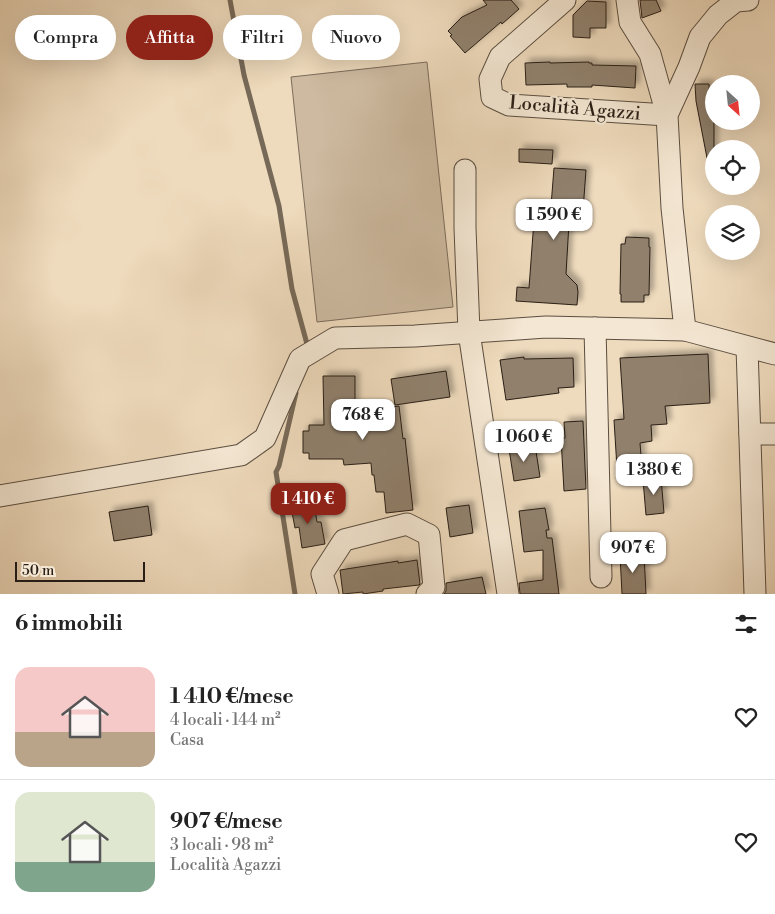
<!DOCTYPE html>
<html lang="it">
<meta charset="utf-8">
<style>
:root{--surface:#fff;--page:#f6f6f6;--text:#222;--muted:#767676;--line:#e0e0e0;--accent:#8f2418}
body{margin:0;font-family:"Libre Bodoni",serif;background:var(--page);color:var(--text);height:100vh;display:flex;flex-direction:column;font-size:19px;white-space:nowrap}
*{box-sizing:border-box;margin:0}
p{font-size:16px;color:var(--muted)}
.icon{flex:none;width:28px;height:28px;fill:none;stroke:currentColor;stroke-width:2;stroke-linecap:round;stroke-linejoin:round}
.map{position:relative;height:594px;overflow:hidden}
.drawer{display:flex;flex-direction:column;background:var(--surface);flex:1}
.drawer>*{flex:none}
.guide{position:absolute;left:15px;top:15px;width:500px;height:45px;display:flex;gap:10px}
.needle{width:32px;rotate:153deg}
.tools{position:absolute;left:705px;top:75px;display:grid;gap:10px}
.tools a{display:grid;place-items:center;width:55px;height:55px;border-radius:50%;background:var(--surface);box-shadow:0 5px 20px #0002;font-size:25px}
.scale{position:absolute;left:15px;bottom:12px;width:130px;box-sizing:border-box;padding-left:5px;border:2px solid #2a1f16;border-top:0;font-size:14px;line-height:18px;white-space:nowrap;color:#2a1f16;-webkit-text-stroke:4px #f4e7d3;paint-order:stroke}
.price{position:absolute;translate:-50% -42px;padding:0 11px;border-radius:10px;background:#fff;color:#222;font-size:16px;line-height:32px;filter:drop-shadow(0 1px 2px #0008)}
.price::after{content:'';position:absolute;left:50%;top:30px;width:15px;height:11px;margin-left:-8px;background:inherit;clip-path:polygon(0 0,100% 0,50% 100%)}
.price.selected{background:var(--accent);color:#fff}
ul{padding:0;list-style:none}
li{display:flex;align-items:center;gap:15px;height:125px;padding:0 15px}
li+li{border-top:1px solid var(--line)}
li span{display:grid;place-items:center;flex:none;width:140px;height:100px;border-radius:15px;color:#555}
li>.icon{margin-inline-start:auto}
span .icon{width:60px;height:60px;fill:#fffc;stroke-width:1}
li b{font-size:21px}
h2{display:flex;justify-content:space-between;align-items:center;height:60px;padding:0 15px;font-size:21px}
.pill{padding:0 18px;border-radius:22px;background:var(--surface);box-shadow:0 5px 20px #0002;font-size:18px;line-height:45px}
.pill.selected{background:var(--accent);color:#fff}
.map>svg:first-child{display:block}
</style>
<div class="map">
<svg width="775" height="594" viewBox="0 0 775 594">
<defs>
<filter id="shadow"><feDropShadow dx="4.5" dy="-4.5" stdDeviation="2.5" flood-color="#0004"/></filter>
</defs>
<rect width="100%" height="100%" fill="#eedabc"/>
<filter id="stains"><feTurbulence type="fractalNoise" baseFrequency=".004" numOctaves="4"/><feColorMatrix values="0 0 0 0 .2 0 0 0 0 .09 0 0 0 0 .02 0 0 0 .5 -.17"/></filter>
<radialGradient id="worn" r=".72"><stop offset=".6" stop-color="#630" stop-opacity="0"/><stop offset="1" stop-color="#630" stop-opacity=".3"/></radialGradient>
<path fill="#cdbaa0" stroke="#7c6c5b" d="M427,62L453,307L317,322L291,77Z"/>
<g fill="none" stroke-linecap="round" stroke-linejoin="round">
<g stroke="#776958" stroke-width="5">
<path d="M230,0L244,75L279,206L292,289L307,344L306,348"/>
<path d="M295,594L276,472L279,466L296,393"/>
</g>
</g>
<g fill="#90806c" stroke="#2a1f16" filter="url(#shadow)">
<path d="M483,0H511L519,9L502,24L501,22L465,53L450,36L452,35L448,31L462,17L487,5Z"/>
<path d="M640,0H656L661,11L642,18Z"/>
<path d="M587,1L606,2V28H590V38L573,37V15Z"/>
<path d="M550,62V63L589,62V63H592V65L636,66L635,88L592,85V87H567V84L526,85L525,63Z"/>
<path d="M695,84H709L710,106L714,105V157L707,158L696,101Z"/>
<path d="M519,149L553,150L552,164L519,162Z"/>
<path d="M554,168L586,170L582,224L569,223L566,274L577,285L578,292L577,305L516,301L517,287L529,288L534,220H521L522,205L551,206Z"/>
<path d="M626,237L649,238V247H650L649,295H644V302H621V294H620L621,244H625Z"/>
<path d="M708,354L710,403L665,406L667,424L651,425L652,441L640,443L642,467L617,468L614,420L624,419L620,358Z"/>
<path d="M524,357V359L573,358L574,387L558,388L559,393L506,400L500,360Z"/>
<path d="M446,371L450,397L395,405L391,379Z"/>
<path d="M323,376H355V412L399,406L403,439L405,438L413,510L386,513L384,492H376L374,475H372L371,463L344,465L343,459H309V453H303V431H309V425H324Z"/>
<path d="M583,421L586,489L564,491L561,438H565L564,422Z"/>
<path d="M535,445L540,477L514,481L509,449Z"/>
<path d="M661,478L664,513L646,515L643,480Z"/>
<path d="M314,503L317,522H321L325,544L302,548L299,527L295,528L291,507Z"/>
<path d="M469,505L473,533L450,537L446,508Z"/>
<path d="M148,506L152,535L114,541L109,512Z"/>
<path d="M545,508L549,530H546L547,538H552L559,594H520L519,583L543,580V550L524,552L519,511Z"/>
<path d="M644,554L646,594H622L620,555Z"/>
<path d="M417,560L420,584L419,585L383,589V591L363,594V592L343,594L340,570L398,561V563Z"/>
<path d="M482,577L486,594H444L446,591V583Z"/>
</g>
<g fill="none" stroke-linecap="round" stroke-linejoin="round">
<defs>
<g id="minor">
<path d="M565,0L500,57L490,79L492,97L509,105L667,115L650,54L630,22L627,0"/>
<path d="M465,170V228L469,332L508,594"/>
<path d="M595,328L601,577"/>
<path d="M685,330L672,208L667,115L689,67L700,37L718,15L736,1L748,0"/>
<path d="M747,347L755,594"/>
<path d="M750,434H775"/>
<path d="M0,496L241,455L265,438L300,359L335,338L415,336L546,327L685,330L775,354"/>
<path d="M328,594L322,574L344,540L407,524L429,535L434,587L427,594"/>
</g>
</defs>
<use href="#minor" stroke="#5b4e40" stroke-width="23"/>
<use href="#minor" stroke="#f4e7d3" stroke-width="21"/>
</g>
<g text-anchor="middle" stroke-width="4.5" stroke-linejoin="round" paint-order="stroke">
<g font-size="19" fill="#2a1f16" stroke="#f4e7d3">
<text transform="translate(575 107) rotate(5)" y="7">Località Agazzi</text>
</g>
</g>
<rect width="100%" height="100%" filter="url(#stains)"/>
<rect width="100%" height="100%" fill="url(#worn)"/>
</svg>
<div class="tools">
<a><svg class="needle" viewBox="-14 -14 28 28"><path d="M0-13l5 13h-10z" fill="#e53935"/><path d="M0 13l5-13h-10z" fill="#767676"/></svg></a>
<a><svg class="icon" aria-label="locate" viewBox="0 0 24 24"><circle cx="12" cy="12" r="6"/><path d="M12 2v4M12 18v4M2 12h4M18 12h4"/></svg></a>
<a><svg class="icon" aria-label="layers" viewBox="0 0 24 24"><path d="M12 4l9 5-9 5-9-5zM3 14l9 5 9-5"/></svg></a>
</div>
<div class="scale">50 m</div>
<b class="price" style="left:554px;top:241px">1 590 €</b>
<b class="price" style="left:363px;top:441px">768 €</b>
<b class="price" style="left:524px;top:463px">1 060 €</b>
<b class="price" style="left:654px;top:496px">1 380 €</b>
<b class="price selected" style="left:308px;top:525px">1 410 €</b>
<b class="price" style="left:633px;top:574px">907 €</b>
<div class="guide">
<a class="pill">Compra</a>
<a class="pill selected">Affitta</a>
<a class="pill">Filtri</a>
<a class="pill">Nuovo</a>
</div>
</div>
<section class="drawer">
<h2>6 immobili<svg class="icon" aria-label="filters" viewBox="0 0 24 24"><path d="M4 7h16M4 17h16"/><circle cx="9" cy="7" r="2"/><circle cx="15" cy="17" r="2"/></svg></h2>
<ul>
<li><span style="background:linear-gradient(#f6c9c9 65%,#b9a48a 0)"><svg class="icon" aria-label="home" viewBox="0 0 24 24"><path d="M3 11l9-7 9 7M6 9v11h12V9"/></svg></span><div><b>1 410 €/mese</b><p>4 locali · 144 m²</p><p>Casa</p></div><svg class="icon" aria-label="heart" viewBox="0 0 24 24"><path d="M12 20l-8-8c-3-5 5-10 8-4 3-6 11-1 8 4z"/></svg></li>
<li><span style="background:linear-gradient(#dfe7d0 70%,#7fa58c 0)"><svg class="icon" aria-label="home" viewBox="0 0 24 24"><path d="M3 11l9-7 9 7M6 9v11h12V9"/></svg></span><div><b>907 €/mese</b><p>3 locali · 98 m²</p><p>Località Agazzi</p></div><svg class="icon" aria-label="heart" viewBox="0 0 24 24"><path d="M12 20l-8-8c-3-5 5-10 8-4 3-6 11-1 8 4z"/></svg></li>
</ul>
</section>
